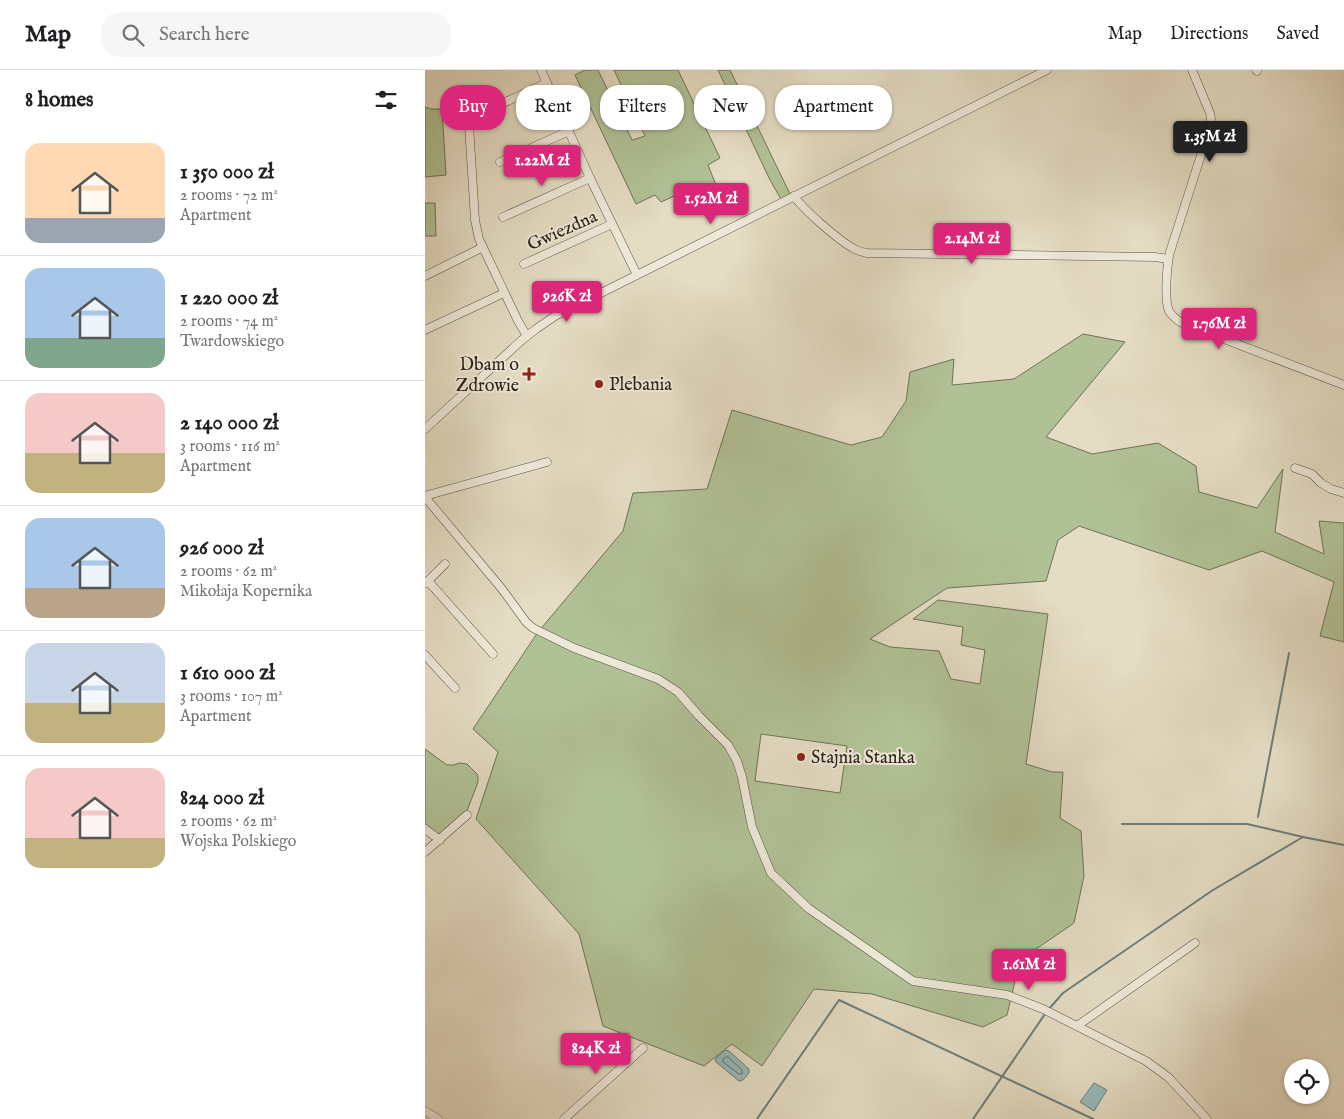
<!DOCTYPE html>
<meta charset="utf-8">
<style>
:root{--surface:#fff;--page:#f6f6f6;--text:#202124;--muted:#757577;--line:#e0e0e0;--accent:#db2777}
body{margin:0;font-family:"IM FELL English",serif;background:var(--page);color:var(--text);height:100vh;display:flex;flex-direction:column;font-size:19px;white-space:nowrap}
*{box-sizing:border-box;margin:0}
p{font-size:16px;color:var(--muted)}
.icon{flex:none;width:28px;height:28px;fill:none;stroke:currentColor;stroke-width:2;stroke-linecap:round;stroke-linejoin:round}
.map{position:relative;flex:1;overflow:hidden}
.drawer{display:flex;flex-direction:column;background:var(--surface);width:425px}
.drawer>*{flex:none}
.guide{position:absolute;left:15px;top:15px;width:475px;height:45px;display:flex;gap:10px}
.fabs{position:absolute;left:859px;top:989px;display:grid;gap:10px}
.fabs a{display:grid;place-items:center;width:45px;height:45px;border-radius:50%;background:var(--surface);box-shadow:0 1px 4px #0004;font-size:25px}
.price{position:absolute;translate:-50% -42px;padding:0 11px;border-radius:5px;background:var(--accent);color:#fff;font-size:16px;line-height:32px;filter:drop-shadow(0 1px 2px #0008)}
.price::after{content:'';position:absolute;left:50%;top:30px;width:15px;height:11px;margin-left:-8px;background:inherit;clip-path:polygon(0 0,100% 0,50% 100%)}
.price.selected{background:#222;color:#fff}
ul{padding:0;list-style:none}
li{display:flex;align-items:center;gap:15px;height:125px;padding:0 25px}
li+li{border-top:1px solid var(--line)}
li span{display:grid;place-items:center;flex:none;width:140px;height:100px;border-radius:15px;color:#555}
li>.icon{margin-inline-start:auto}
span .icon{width:60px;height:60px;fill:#fffc;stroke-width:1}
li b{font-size:21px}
h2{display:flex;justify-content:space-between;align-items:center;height:60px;padding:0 25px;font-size:21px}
.tag{padding:0 18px;border-radius:20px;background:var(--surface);box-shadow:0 1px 4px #0004;font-size:18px;line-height:45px}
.tag.selected{background:var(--accent);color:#fff}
header{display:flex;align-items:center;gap:30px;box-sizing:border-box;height:70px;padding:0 25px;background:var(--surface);border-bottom:1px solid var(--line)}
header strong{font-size:24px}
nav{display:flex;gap:28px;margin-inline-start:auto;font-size:18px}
.search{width:350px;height:45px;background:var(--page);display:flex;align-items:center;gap:12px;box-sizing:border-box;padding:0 18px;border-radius:20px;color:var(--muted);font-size:19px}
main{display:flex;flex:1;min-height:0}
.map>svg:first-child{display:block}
</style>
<header>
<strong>Map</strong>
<div class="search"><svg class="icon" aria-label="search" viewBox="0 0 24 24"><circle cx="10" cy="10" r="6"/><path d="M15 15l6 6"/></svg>Search here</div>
<nav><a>Map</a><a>Directions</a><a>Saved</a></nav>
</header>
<main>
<section class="drawer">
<h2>8 homes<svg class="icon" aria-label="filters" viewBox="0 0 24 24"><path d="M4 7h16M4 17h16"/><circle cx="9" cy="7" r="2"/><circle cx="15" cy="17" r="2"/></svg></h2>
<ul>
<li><span style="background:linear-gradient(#ffd9b3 75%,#9aa5b1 0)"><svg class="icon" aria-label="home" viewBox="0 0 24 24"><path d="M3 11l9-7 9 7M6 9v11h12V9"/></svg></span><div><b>1 350 000 zł</b><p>2 rooms · 72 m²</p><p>Apartment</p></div></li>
<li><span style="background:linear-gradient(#a9c7e8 70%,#7fa58c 0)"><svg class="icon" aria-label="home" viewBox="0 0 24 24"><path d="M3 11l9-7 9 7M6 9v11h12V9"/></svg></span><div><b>1 220 000 zł</b><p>2 rooms · 74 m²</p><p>Twardowskiego</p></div></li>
<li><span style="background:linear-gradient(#f6c9c9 60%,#c2b280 0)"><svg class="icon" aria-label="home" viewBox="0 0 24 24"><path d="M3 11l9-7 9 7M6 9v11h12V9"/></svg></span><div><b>2 140 000 zł</b><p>3 rooms · 116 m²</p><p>Apartment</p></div></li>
<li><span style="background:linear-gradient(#a9c7e8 70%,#b9a48a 0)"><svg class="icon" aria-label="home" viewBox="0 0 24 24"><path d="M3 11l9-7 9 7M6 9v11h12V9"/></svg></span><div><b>926 000 zł</b><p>2 rooms · 62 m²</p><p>Mikołaja Kopernika</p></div></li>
<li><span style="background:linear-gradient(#c9d6e8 60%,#c2b280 0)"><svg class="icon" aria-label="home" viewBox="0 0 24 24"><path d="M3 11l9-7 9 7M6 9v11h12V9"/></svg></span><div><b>1 610 000 zł</b><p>3 rooms · 107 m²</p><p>Apartment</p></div></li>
<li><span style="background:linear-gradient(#f6c9c9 70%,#c2b280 0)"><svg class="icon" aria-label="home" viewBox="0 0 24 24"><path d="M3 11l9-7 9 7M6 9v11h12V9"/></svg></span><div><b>824 000 zł</b><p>2 rooms · 62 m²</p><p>Wojska Polskiego</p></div></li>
</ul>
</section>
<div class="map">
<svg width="919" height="1049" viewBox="0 0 919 1049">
<rect width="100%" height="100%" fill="#e4dcc3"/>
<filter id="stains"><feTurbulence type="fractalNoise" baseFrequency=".004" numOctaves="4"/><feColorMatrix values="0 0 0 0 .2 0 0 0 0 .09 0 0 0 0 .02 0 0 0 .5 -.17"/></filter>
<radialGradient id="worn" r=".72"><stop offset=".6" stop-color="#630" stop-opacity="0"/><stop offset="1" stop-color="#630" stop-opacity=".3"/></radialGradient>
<g fill="#b1c196" stroke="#6f7258" fill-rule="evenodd">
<path d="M160,0H173L207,70L220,66L189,0H253L295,88L283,95L291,115L288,117L290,121L280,125L276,116L257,125L254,124L236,132L230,125L211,134L150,5Z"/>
<path d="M293,0H305L365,124L356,129L345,110Z"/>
<path d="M0,37L6,39H17L21,105L0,107Z"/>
<path d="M0,133H10L11,166H0Z"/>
<path d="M658,264L700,272L621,367L667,384L733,373L771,396L774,422L832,438L858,399L850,462L899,484L894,451L919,453V572L895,566L909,512L837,481L784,500L654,456L633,470L621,511L522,518L445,569L465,577L514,581L526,609L555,614L560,580L536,575L538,557L488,549L513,530L623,544L601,694L627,702H638L635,748L656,761L659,806L649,853L595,890L582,945L558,957L447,924L389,919L337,996L307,974L279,996L178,956L154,864L51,749L73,682L48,659L113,562L198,461L208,423L282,419L307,340L426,375L457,367L481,331L485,302L529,289L527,315L589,309ZM336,664L422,676L415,723L330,711Z"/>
<path d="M0,679L22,695H28L35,693L42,694L52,704L53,707V712L42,741L16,764H12L0,756Z"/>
</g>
<g fill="#97babb" stroke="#6d7e7b">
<path d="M300,980L304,981L324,999V1003L318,1010L314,1011L291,992L290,989Z"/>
<path d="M669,1013L682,1020L669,1041L655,1032Z"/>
</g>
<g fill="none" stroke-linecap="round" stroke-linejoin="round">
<path stroke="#626e6a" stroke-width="1" d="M301,987H303L317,1000V1004H314L298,992V989Z"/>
<g stroke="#6d7e7b" stroke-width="2">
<path d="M833,747L864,583"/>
<path d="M697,754H822L878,767"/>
<path d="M623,940L638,923L788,820L878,767L919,775"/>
<path d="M332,1049L414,930L668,1049"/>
<path d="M548,1049L620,944"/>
</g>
<defs>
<g id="minor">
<path d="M116,0L165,108L212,205"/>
<path d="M767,0L785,43L786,49L784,60L745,182C742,195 739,229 744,241C747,246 751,249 755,252L919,315"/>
<path d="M831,0L832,1"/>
<path d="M75,92L144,61"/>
<path d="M369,126C378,139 413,170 428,178C432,181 437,182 442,183L730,187L743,189"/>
<path d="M78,147L165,108"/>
<path d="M99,194L187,154"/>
<path d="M0,206L58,177"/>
<path d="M0,260L79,223"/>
<path d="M102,266L93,251L54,169L50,150L44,55L46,50L50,46L122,13"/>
<path d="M0,359L98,269L111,259L130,246L622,0"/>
<path d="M870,398L887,404L896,413L906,419L919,423"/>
<path d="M0,426L122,392"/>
<path d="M0,427L77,519L101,552L108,558L149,578L233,609L253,622L274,646L303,675L312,691L317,707L327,757L346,803L383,838L488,911L582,925L618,939L721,991L743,1007L782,1049"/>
<path d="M3,511L68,584"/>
<path d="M1,513L20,494"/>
<path d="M0,585L30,618"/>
<path d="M0,759L15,770"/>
<path d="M0,782L42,745"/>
<path d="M652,956L770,873"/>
<path d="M0,1041L13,1049"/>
<path d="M139,1049L218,978"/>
</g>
</defs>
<use href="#minor" stroke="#5b5144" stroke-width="9"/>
<use href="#minor" stroke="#ede8d8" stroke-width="8"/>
</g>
<g fill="#8f2418" stroke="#ede8d8" stroke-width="2">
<path d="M101.5 296.5h5v5h5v5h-5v5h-5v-5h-5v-5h5z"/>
<circle cx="174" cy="314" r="5"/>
<circle cx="376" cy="687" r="5"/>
</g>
<g text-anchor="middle" stroke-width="4" stroke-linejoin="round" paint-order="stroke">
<g font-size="18" fill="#2d231a" stroke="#ede8d8">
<text transform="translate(137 160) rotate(-24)" y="6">Gwiezdna</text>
</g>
<g font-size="18" fill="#2d231a" stroke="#ede8d8" text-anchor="start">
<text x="94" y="300" text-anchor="end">Dbam o<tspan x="94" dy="21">Zdrowie</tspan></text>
<text x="184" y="320">Plebania</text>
<text x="386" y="693">Stajnia Stanka</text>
</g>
</g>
<rect width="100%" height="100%" filter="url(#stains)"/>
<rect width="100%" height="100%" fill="url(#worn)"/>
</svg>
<div class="fabs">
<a><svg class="icon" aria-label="locate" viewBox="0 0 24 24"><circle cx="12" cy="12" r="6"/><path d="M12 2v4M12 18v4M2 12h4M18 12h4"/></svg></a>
</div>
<b class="price selected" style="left:785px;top:93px">1.35M zł</b>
<b class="price" style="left:117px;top:117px">1.22M zł</b>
<b class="price" style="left:286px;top:155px">1.52M zł</b>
<b class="price" style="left:547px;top:195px">2.14M zł</b>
<b class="price" style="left:142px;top:253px">926K zł</b>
<b class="price" style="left:794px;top:280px">1.76M zł</b>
<b class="price" style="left:604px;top:921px">1.61M zł</b>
<b class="price" style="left:171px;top:1005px">824K zł</b>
<div class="guide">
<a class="tag selected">Buy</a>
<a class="tag">Rent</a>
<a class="tag">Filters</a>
<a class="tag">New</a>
<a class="tag">Apartment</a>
</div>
</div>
</main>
